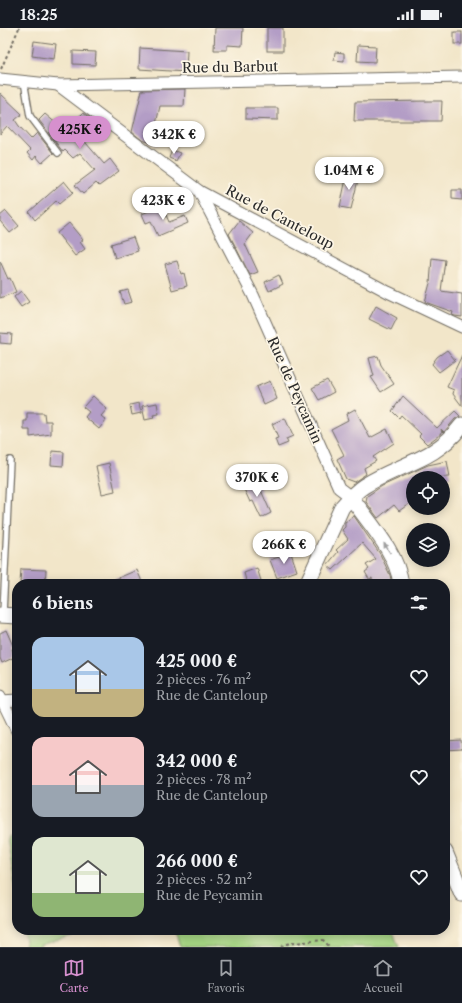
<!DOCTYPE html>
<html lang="fr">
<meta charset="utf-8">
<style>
:root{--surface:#171b24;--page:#242831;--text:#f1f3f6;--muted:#9ea1a6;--line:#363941;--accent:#d690ce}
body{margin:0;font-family:"Libre Caslon Text",serif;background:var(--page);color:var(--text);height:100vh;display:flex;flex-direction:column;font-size:15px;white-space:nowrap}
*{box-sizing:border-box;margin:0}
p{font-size:13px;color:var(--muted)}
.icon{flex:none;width:22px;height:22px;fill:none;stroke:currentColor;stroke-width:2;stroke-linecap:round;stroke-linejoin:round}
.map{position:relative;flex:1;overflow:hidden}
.panel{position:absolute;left:12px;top:551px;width:438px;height:356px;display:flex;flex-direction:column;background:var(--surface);border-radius:16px;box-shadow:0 2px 10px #0003}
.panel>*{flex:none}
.controls{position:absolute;left:406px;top:443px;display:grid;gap:8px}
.controls a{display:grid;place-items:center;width:44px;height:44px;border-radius:50%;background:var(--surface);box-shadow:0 2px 10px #0003;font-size:20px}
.price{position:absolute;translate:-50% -34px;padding:0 9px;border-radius:14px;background:#fff;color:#222;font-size:13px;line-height:26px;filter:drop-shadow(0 1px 2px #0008)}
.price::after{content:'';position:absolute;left:50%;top:24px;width:12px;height:9px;margin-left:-6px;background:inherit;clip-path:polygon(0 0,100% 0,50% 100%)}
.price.current{background:var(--accent);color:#111}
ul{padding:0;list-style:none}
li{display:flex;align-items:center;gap:12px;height:100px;padding:0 20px}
li span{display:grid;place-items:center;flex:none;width:112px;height:80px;border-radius:12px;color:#555}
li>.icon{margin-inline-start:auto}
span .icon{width:48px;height:48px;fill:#fffc;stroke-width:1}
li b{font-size:17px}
h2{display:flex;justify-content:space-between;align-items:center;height:48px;padding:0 20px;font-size:17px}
.status{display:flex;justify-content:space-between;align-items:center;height:28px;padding:0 20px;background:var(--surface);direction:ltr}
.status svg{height:11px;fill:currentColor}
.tab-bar{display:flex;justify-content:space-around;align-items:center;height:56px;border-top:1px solid var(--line);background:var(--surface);font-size:11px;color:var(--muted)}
.tab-bar a{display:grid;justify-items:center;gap:2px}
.tab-bar .current{color:var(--accent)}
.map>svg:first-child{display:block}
</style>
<div class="status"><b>18:25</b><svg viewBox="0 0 49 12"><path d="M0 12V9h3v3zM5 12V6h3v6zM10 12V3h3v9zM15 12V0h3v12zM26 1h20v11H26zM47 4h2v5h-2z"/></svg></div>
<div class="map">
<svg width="462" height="919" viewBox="0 0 462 919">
<rect width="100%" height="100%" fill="#fcf5e5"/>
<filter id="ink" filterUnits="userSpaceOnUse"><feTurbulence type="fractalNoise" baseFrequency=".025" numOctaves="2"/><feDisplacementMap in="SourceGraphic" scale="8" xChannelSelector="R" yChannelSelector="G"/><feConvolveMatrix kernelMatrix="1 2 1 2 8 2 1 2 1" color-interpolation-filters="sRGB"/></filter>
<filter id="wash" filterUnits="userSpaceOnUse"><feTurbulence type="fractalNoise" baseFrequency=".012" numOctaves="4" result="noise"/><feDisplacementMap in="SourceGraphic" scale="16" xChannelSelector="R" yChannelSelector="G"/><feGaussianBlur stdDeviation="0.9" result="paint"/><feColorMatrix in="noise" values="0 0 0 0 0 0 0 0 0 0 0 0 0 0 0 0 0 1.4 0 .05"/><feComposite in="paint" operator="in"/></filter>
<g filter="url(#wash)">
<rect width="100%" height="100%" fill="#f2e6c9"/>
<g fill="#a4d482" stroke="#688056">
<path d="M17,805V867L7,809Z"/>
<path d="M23,902H92L40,917V919H26Z"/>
<path d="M175,902H392L399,919H180Z"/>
</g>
<g id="blocks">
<g fill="#b39dc6">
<path d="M215,0H243L242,18L227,17V22H214Z"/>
<rect x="267" y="0" width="16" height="23"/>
<rect x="454" y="4" width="8" height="12"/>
<path d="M34,13L56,16L54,31L32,28Z"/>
<path d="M358,17L376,18L375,34L357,33Z"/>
<path d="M140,20L187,23L186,44L139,41Z"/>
<path d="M73,23L96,24L95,37L73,36Z"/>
<path d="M335,24L344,25V33L334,32Z"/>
<path d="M185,61L184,78H160L156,96L163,98L158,117L142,112L132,104L142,62Z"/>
<path d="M0,65L22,86L15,92L19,98L31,111L37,105L53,125L42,135L36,128L33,132L27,125L30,122L7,98L0,106Z"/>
<path d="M429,73H442L441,93H354L355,74Z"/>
<path d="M246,80H278V92L246,91Z"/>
<path d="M83,85L93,92L80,108L104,136L110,131L119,143L99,158L96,155L83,166L75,157L95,142L80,125L73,130L65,122L63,124L39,92L45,86L65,103Z"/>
<path d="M172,122L180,125L176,133L169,130Z"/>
<path d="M347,146L359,148L351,181L340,179Z"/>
<path d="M64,153L73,164L59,176L56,173L35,192L29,184Z"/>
<path d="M452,162H462V172L452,171Z"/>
<path d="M162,177L169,194L185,188L188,195L158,208L151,193L146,195L142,186Z"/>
<path d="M6,183L19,198L10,205L0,193V188Z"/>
<path d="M239,193L253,205L245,216L258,244L250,247L229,206Z"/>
<path d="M69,195L83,212L80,214L85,221L75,228L57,205Z"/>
<path d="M133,209L138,223L115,230L111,216Z"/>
<path d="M432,230L445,232L441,263L462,266V289L455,288L452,287L453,284L425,274L430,255Z"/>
<path d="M0,233L8,251L10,250L16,264L0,270Z"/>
<path d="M177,233L181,246L184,245L187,258L172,262L165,236Z"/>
<path d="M279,247L283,256L269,263L265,254Z"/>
<path d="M128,262L132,274L124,276L120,264Z"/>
<path d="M21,263L29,274L21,279L14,269Z"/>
<path d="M376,278L397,290L391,302L369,291Z"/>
<path d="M0,305L12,306L11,316L0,315Z"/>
<path d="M447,322L455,332L439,344L432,336L437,329Z"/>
<path d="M462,327V378L453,366L454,362L447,359Z"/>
<path d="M378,328L381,337L394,356L381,364L371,349L374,348L369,330Z"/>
<path d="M327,352L334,364L319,372L312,360Z"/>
<path d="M270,353L277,371L264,377L256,359Z"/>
<path d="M93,368L107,381L101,388L106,392L99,401L85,389L89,384L83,379Z"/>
<path d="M403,368L437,400L455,383L460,388L455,391L444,404L441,401L442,405L427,416L419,408L421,406L401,387L399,390L392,383Z"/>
<path d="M139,375L141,385L132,387L130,377Z"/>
<path d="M157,375L159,386L153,387L154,390L145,392L142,378Z"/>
<path d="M355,381L370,410L387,401L394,415L373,429L376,433L364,440L366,446L354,454L346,451L337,431L344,427L331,401L348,392L346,386Z"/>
<path d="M27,385H44L45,393H51V406L30,409V402H24V393H27Z"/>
<path d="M285,390L293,408L286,411L288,415L278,419L275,411L278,410L272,396Z"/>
<path d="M52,423L64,424L63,438L51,437Z"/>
<path d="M447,433L450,449L413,450V473L399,483L394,477L378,490L366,474L367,468L382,458L428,437Z"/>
<path d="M109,435L115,463L102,466L96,438Z"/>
<path d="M256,451L271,485L261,490L253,473L250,474L242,457Z"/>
<path d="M354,488L380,526L390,547L392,556H373L372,550L369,551L365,544L369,541L366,537L376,531L362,515L333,542L327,537L338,524L336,522L348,511L342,502L345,499V494Z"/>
<path d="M291,525L297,543L277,550L270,532Z"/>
<path d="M257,540L262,556H247L244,545Z"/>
<path d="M21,541L46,542L45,556L20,555Z"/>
<path d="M137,542L143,556H104Z"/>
<path d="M6,602L14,620L12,621L15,629L2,635L0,630V605Z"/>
<path d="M461,712L462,721L445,722V713Z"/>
</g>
</g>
</g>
<g filter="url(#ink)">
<use href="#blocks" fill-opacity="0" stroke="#716c62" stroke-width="1"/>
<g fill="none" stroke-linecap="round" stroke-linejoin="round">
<defs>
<g id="lane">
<path d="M24,53L30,88L58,125"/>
<path d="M3,586L10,432"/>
</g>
<g id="street">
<path d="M0,51L58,57L462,49"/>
<path d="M58,57L199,163L388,264L462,299"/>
<path d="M199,163L253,267L339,460L351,469"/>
<path d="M0,668L17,703"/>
<path d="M2,673L17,672"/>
</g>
<g id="secondary">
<path d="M351,469C369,495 397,524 401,556"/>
<path d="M307,556L342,479C348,472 356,463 364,458C400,435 434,434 462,397"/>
<path d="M0,587L17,588"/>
<path d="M445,824L462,866"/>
</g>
</defs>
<use href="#lane" stroke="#716c62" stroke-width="8"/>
<use href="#street" stroke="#716c62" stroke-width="13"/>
<use href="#secondary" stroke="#716c62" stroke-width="17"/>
<g stroke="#716c62" stroke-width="2" stroke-dasharray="3 3" stroke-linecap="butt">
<path d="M1,41L19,0"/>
<path d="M281,919L285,916L323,912L330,919"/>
</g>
<use href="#lane" stroke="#fff" stroke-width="5.5"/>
<use href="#street" stroke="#fff" stroke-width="11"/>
<use href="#secondary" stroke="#fff" stroke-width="15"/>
</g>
<defs><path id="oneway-solid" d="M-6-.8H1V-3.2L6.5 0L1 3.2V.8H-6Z"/></defs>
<use fill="#a0a0a0" href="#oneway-solid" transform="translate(387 520) rotate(-124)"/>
</g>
<g text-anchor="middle" stroke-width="3.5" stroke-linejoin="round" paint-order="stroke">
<g font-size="14" fill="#2b2b2b" stroke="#fcf5e5">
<text transform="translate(230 39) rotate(-1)" y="5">Rue du Barbut</text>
<text transform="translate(280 189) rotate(28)" y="5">Rue de Canteloup</text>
<text transform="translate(295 362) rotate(66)" y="5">Rue de Peycamin</text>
</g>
</g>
</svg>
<div class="controls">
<a><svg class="icon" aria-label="locate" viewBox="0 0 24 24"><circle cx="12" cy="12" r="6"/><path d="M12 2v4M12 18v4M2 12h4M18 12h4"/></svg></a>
<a><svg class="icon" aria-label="layers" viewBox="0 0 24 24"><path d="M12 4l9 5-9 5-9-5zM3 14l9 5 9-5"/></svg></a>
</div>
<b class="price current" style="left:80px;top:122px">425K €</b>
<b class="price" style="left:174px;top:127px">342K €</b>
<b class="price" style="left:349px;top:163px">1.04M €</b>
<b class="price" style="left:163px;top:193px">423K €</b>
<b class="price" style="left:257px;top:470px">370K €</b>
<b class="price" style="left:284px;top:537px">266K €</b>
<section class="panel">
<h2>6 biens<svg class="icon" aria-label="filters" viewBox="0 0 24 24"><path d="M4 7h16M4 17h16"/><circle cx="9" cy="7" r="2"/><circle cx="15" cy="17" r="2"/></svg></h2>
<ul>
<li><span style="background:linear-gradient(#a9c7e8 65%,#c2b280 0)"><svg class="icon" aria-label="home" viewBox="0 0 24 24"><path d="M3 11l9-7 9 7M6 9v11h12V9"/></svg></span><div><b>425 000 €</b><p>2 pièces · 76 m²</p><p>Rue de Canteloup</p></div><svg class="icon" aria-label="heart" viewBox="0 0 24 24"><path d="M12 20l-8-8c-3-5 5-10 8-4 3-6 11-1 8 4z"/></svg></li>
<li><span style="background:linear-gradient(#f6c9c9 60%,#9aa5b1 0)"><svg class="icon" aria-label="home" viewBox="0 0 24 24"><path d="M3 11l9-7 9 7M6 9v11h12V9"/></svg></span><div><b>342 000 €</b><p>2 pièces · 78 m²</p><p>Rue de Canteloup</p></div><svg class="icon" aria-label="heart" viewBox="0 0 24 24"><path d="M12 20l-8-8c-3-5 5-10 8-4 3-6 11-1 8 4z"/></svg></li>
<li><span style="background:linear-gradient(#dfe7d0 70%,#8fb573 0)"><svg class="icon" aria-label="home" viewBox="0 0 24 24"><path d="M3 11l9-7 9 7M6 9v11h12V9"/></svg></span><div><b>266 000 €</b><p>2 pièces · 52 m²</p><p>Rue de Peycamin</p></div><svg class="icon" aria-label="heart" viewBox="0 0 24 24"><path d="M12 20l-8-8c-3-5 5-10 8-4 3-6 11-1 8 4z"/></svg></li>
</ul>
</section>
</div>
<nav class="tab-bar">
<a class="current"><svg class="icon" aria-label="map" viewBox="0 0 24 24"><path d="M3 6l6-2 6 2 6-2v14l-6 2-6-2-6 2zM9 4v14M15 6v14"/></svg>Carte</a>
<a><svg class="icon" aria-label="saved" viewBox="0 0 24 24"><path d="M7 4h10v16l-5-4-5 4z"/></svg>Favoris</a>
<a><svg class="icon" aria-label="home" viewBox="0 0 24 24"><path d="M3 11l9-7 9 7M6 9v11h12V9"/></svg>Accueil</a>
</nav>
